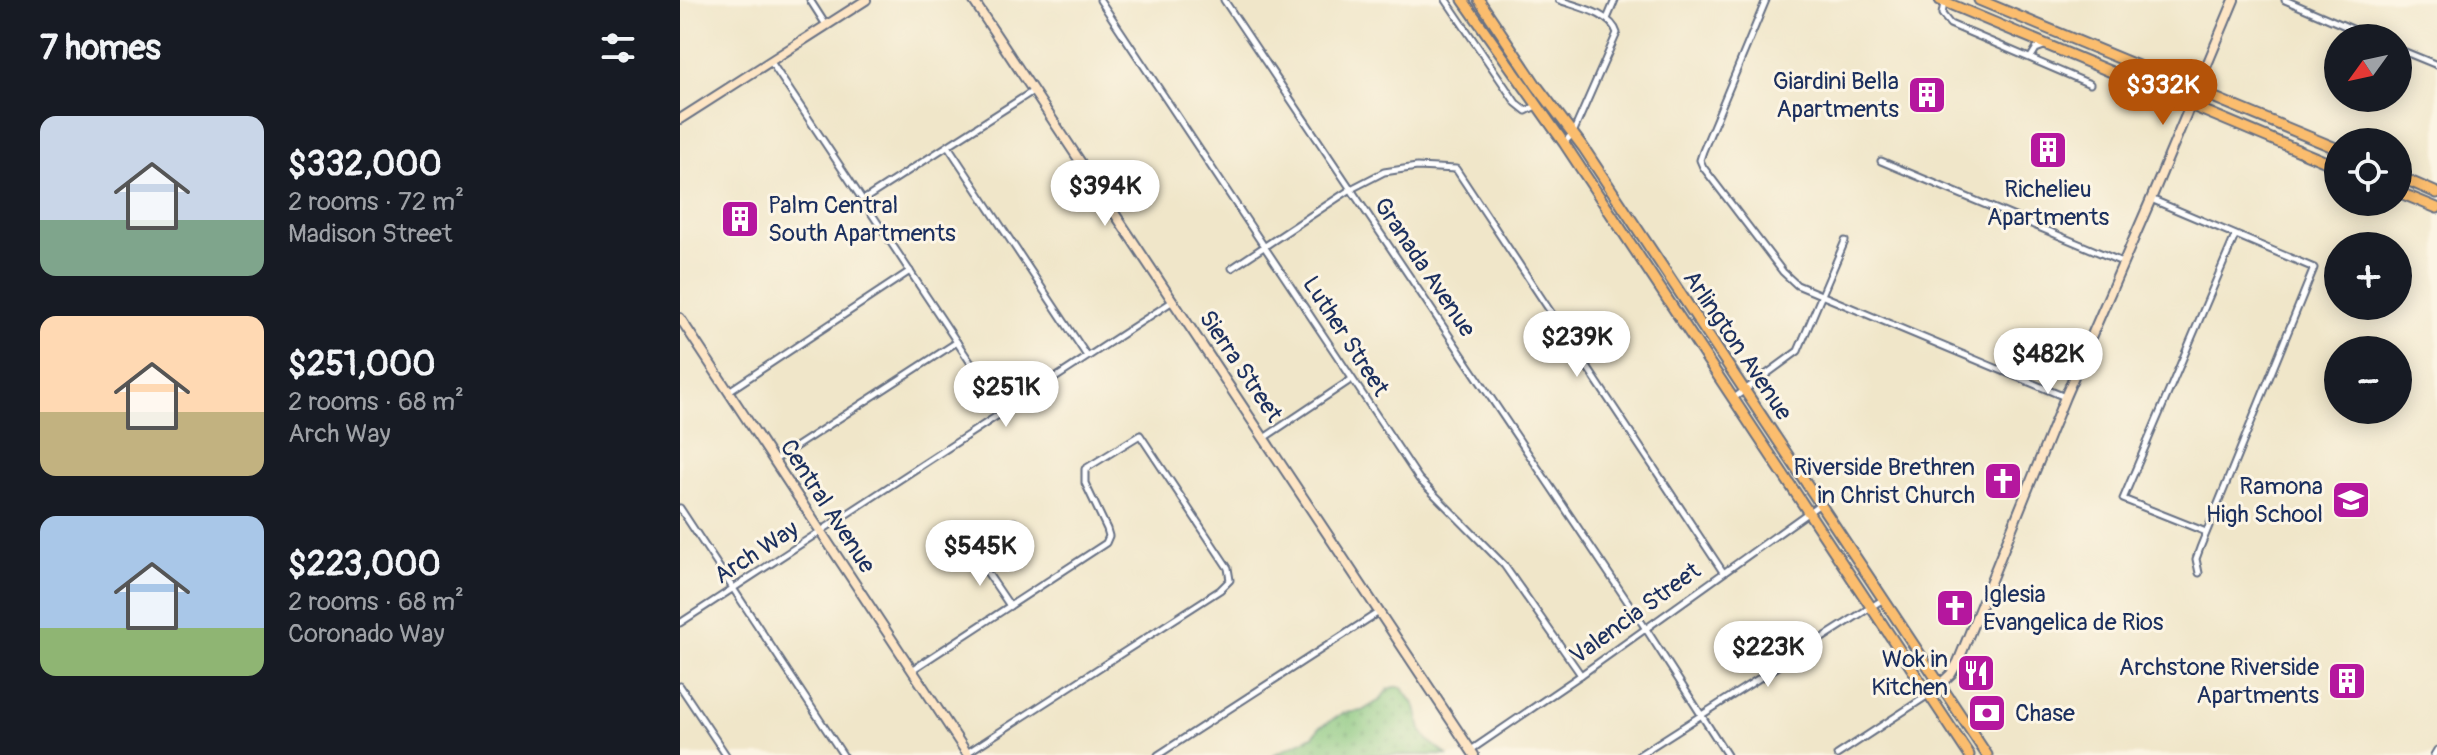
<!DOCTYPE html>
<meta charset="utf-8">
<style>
:root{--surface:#171b24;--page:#20242c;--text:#f1f3f6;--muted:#9ea1a6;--accent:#b45309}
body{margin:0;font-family:Pangolin,sans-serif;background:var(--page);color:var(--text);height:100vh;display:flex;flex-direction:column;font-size:30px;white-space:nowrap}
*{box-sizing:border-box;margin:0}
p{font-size:26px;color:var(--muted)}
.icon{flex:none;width:44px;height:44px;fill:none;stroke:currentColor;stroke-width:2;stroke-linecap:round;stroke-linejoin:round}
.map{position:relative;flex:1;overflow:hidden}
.details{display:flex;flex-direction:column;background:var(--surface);width:680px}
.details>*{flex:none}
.needle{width:52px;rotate:237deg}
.buttons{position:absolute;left:1644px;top:24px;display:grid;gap:16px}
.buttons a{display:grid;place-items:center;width:88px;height:88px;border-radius:50%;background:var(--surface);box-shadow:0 4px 20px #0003;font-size:40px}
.price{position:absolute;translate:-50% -68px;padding:0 18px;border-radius:28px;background:#fff;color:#222;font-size:26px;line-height:52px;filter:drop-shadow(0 2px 4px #0008)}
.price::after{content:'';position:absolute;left:50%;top:48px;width:24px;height:18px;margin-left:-12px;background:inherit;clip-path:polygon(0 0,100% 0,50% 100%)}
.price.on{background:var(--accent);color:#fff}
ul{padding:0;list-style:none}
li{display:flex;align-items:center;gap:24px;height:200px;padding:0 40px}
li span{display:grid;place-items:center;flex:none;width:224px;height:160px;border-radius:16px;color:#555}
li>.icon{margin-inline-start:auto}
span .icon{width:96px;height:96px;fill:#fffc;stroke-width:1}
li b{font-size:34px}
h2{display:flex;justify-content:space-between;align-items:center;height:96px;padding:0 40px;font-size:34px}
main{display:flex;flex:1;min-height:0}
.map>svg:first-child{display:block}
</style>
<main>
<section class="details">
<h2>7 homes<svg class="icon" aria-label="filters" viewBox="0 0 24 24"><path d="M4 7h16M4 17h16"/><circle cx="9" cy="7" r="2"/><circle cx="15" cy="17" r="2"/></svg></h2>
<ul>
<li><span style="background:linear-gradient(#c9d6e8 65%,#7fa58c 0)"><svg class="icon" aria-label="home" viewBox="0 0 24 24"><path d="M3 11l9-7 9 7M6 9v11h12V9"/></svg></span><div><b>$332,000</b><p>2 rooms · 72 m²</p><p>Madison Street</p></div></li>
<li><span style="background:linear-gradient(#ffd9b3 60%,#c2b280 0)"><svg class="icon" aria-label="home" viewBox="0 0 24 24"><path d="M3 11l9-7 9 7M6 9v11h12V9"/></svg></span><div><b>$251,000</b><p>2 rooms · 68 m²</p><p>Arch Way</p></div></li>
<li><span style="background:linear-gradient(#a9c7e8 70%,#8fb573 0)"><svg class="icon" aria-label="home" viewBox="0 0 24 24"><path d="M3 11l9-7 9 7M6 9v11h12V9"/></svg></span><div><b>$223,000</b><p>2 rooms · 68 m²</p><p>Coronado Way</p></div></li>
</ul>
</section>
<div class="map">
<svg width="1757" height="755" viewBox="0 0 1757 755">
<defs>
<pattern id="grass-dots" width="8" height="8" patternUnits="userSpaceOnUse" patternTransform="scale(2)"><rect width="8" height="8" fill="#86c67d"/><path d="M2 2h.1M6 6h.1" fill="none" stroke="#6da16a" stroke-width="1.8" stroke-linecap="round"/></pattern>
</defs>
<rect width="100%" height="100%" fill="#fcf5e5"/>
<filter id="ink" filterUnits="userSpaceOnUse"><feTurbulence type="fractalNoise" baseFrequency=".0125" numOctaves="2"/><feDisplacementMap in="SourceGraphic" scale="16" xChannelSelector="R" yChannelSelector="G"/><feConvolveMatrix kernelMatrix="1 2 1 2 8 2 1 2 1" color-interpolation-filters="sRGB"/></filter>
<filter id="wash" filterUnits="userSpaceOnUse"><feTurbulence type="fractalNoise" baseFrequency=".006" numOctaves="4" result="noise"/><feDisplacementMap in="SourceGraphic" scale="32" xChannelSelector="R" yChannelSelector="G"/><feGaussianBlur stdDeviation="1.8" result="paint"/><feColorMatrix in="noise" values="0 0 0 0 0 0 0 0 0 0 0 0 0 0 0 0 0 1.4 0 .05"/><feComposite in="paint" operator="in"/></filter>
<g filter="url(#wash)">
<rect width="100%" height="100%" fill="#f0e6c9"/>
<path fill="url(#grass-dots)" stroke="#507a6e" stroke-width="2" d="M714,687H722L736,707L741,730L749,741L767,755H593L633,736L640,727L664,713L682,711L700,700L708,689Z"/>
</g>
<g filter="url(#ink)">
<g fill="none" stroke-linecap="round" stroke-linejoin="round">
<defs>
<g id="street">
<path d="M130,0L146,25"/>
<path d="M420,0L739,479L824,565L901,675"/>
<path d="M544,0L966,629L1047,755"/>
<path d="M766,0L836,103L846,111L856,106"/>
<path d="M879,0C898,7 931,13 937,33L893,133L885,142"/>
<path d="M1086,0L1023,151L1020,160L1023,167L1103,272L1117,285L1385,397"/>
<path d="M1605,0L1693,38"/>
<path d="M1264,3L1262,14L1270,24L1410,84"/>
<path d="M927,19L935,0"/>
<path d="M1718,49L1757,65"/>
<path d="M1351,57L1356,49L1364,46"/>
<path d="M91,62L324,413"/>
<path d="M268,146L407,356"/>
<path d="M1201,161L1442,262"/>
<path d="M1471,199L1634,268L1520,548L1516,559L1519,573"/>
<path d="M183,200L353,91"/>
<path d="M552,268L671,189L704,172L737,167L776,169L1043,572"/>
<path d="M49,391L230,271"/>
<path d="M1054,398L1118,351L1165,241"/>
<path d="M584,438L672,379"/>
<path d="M95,460L277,342"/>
<path d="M0,508L163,755"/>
<path d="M1526,532L1443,499L1555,236"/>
<path d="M294,553L330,606"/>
<path d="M276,560L283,561L327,532L334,522"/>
<path d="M0,623L493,301"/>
<path d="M232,670L426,543L429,536L427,529L405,483V469L460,435L548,568L550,580L540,590L287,753"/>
<path d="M0,686L46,755"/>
<path d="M791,750L901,675L1140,504"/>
<path d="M478,755L699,612"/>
<path d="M959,755L1202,600"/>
<path d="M1157,755L1250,694"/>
<path d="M1754,755L1757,750"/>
</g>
<g id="secondary">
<path d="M293,0L794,755"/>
<path d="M0,119L186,0"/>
<path d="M0,318L288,755"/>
<path d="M1250,694L1271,674L1278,662L1385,397L1471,199L1554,0"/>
</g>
<g id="primary">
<path d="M783,0L884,143L1289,755"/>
<path d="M799,0L856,85L903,147L1307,755"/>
<path d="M1260,0L1658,167"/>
<path d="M1299,0L1658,149"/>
<path d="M1718,176L1757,193"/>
<path d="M1718,192L1757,208"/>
</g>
</defs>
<use href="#street" stroke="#666f83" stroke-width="9"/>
<use href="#secondary" stroke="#666f83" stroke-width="12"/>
<use href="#primary" stroke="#666f83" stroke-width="13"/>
<use href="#street" stroke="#fff" stroke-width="5"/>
<use href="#secondary" stroke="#fde5c5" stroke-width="8"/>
<use href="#primary" stroke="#fbbd6e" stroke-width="9"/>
</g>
</g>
<defs>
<symbol id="building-square" viewBox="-11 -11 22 22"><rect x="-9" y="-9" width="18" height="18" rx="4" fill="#b5179e" stroke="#fcf5e5"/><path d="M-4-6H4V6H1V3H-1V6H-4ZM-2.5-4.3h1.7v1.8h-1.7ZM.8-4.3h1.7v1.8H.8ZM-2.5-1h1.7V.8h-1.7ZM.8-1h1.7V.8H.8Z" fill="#fff"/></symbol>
<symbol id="church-square" viewBox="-11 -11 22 22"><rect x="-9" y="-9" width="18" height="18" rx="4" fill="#b5179e" stroke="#fcf5e5"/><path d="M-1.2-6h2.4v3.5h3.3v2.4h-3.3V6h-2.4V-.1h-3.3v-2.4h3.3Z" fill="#fff"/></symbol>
<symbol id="school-square" viewBox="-11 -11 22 22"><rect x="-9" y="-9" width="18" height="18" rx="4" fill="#b5179e" stroke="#fcf5e5"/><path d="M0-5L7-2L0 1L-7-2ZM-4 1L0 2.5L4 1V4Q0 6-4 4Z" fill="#fff"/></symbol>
<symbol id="restaurant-square" viewBox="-11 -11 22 22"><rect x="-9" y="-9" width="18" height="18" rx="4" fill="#b5179e" stroke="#fcf5e5"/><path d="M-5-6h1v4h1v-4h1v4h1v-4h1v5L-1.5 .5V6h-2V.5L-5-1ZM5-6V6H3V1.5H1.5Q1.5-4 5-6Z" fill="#fff"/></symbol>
<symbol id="bank-square" viewBox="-11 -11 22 22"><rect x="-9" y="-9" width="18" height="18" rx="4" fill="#b5179e" stroke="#fcf5e5"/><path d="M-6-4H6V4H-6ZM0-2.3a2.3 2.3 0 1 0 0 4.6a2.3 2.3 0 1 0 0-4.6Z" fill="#fff"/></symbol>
</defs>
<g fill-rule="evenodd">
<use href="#building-square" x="1225" y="73" width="44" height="44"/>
<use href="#building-square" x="1346" y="128" width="44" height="44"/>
<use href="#building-square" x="38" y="197" width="44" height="44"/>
<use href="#church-square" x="1301" y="459" width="44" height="44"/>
<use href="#school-square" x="1649" y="478" width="44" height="44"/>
<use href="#church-square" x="1253" y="586" width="44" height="44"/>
<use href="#restaurant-square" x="1274" y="651" width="44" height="44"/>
<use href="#building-square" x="1645" y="659" width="44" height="44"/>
<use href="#bank-square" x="1285" y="691" width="44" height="44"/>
</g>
<g text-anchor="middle" stroke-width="6" stroke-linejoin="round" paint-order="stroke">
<g font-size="24" fill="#1b2f5e" stroke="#fcf5e5" text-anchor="end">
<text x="1219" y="89">Giardini Bella<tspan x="1219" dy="28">Apartments</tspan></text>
<text x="1368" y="197" text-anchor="middle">Richelieu<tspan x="1368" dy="28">Apartments</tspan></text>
<text x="88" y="213" text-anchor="start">Palm Central<tspan x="88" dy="28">South Apartments</tspan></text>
<text x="1295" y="475">Riverside Brethren<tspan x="1295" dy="28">in Christ Church</tspan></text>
<text x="1643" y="494">Ramona<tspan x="1643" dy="28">High School</tspan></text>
<text x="1303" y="602" text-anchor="start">Iglesia<tspan x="1303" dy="28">Evangelica de Rios</tspan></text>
<text x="1268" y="667">Wok in<tspan x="1268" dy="28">Kitchen</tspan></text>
<text x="1639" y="675">Archstone Riverside<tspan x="1639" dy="28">Apartments</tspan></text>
<text x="1335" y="721" text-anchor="start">Chase</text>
</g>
<g font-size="24" fill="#1b2f5e" stroke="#fcf5e5">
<text transform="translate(745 267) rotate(56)" y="8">Granada Avenue</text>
<text transform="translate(666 336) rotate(57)" y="8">Luther Street</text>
<text transform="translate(1058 345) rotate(56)" y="8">Arlington Avenue</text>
<text transform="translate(561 366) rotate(56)" y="8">Sierra Street</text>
<text transform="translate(148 506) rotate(57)" y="8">Central Avenue</text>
<text transform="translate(76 552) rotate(-33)" y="8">Arch Way</text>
<text transform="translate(955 613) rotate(-36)" y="8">Valencia Street</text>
</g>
</g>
</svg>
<div class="buttons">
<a><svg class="needle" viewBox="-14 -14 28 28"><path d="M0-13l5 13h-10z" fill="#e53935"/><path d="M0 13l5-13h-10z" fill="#9ea1a6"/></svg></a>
<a><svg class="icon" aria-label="locate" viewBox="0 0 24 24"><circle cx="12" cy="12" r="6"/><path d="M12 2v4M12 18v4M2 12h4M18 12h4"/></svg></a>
<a>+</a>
<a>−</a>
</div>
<b class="price on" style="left:1483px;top:127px">$332K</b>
<b class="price" style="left:425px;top:228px">$394K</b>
<b class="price" style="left:897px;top:379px">$239K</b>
<b class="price" style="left:1368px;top:396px">$482K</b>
<b class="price" style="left:326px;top:429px">$251K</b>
<b class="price" style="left:300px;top:588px">$545K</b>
<b class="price" style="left:1088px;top:689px">$223K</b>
</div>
</main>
